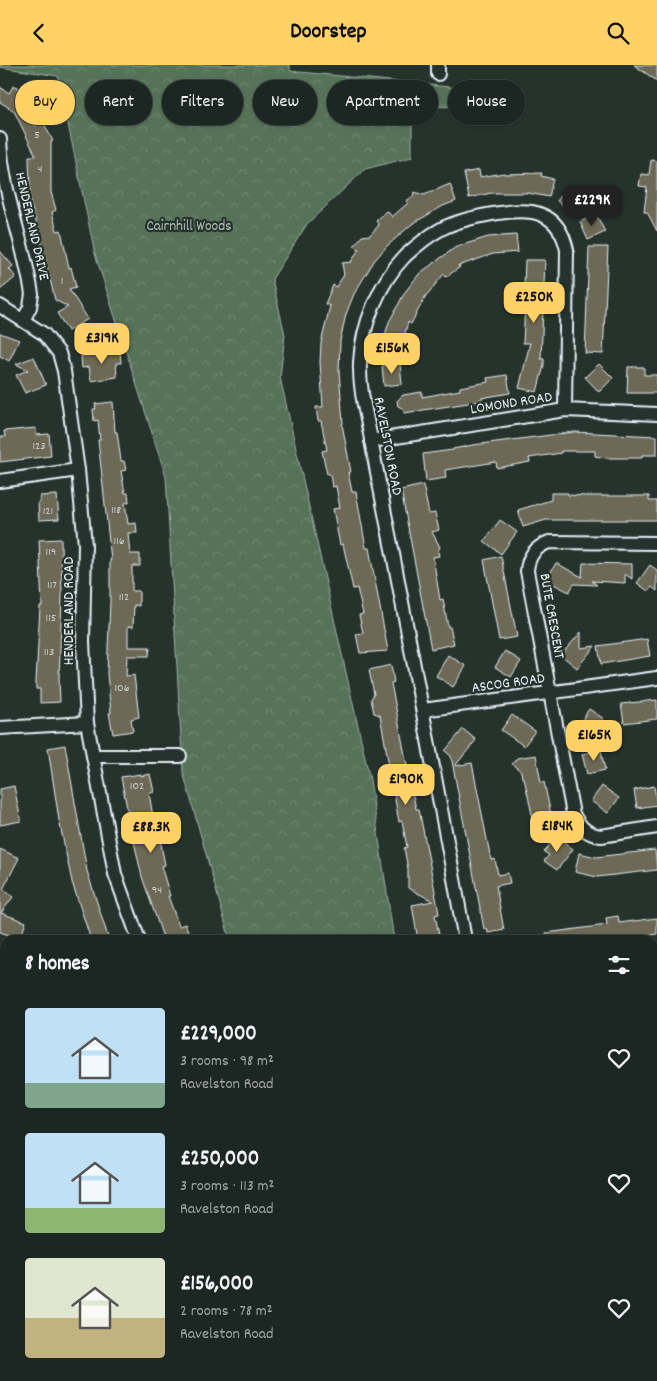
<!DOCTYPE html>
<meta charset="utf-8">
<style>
:root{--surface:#1c2622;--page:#252e2a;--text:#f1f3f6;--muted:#a0a5a5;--line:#3a4340;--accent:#ffd166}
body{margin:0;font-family:Dekko,sans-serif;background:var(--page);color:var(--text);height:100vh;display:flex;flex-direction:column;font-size:19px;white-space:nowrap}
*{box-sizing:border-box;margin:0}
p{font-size:16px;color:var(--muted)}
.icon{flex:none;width:28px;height:28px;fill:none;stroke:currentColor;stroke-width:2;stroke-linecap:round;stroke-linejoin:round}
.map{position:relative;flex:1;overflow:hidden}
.drawer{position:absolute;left:0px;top:870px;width:658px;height:446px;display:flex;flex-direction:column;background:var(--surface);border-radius:15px 15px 0 0;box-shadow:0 1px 4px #0004,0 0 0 1px var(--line)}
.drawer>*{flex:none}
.guide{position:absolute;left:15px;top:15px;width:628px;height:45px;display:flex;gap:10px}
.price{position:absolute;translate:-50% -42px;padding:0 11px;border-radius:10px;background:var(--accent);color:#111;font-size:16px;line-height:32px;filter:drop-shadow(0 1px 2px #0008)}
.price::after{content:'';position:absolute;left:50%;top:30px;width:15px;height:11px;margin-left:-8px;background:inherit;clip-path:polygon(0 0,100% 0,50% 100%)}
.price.on{background:#222;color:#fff}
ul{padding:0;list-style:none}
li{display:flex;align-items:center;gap:15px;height:125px;padding:0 25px}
li span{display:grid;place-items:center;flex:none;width:140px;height:100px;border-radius:5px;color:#555}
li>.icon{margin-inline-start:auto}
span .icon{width:60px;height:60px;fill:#fffc;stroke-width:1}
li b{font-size:21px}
h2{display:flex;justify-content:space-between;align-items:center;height:60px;padding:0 25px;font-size:21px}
.pill{padding:0 18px;border-radius:22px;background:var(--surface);box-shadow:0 1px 4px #0004,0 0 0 1px var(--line);font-size:18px;line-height:45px}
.pill.on{background:var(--accent);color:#111}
header{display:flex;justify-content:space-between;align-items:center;height:65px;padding:0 25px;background:var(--accent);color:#111;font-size:22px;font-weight:700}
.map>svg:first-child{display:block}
</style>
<header><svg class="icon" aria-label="back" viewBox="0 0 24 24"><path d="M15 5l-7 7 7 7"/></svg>Doorstep<svg class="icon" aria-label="search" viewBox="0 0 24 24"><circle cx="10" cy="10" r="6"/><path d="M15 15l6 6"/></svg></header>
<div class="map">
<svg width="657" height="1316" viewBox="0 0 657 1316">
<defs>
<pattern id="forest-crowns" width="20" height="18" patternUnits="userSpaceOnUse" patternTransform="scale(1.25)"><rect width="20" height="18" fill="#567259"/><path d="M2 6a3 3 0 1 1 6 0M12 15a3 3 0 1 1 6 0" fill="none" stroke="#6e8772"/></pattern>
<pattern id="water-ripples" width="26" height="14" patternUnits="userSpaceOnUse" patternTransform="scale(1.25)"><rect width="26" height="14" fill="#506d76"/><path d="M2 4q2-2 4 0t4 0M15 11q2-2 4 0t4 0" fill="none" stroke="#69828a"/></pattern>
</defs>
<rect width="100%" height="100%" fill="#26332d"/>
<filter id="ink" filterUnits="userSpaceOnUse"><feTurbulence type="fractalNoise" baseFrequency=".02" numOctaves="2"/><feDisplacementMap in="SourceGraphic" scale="10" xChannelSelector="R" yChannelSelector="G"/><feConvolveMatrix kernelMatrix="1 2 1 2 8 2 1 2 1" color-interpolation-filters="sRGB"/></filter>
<g filter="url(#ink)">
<g fill="url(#forest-crowns)" stroke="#9fb2a8">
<path d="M0,0H290V6L490,26L510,43L412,41V92L365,104L307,159L272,214L285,270L280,312L370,715L394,875H230L183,707L166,412L95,189L58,11L0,2Z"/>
<path d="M0,1173L5,1178V1211L0,1206Z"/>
<path d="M653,1200L657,1209V1316H562L556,1311H652Z"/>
</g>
<g fill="url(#water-ripples)" stroke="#8da2aa">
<path d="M0,1206L5,1211V1257L0,1252Z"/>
<path d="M55,1311H97L100,1316H58Z"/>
</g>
<g fill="#6d6956" stroke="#e8f1f8">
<path d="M634,0H657V16Z"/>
<path d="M14,20L32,32L26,41L35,61L43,57L53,76L51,77V127L56,145L52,147L57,166L61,165L69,203L71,202L76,222L69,224L88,254L68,266L57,248L68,242L55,235L37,160L28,131L30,130L29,91H36L14,46L0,37V22L9,28Z"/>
<path d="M651,95L657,96V166L647,147H644L647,122L639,121L641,109L649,110Z"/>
<path d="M479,105L480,112L504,108V109L542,108L541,111L553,114L549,132L528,128H491L469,133L464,108Z"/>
<path d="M450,119L456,136L443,141L412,159L387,181L374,196L354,229L346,249L340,276L339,306L343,359H342L351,407H348L352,427H356L366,483H369L388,586L360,588L356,569L363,568L359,550L363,549L357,523L353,524L343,479L340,480L333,444L340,443L336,421L332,422L330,409H327L322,386L327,385L321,356H318L316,342H323L320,297L321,278L330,241L325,239L333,220L336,222L344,210L342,198L351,197L359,184L354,181L362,171L370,170L379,160L376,156L387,146L392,152L408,138L406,136L413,132L414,127L424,130Z"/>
<path d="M569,121L585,134L573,149L557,136Z"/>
<path d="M596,149L605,167L588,175L580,157Z"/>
<path d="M516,170L518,187L493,189L458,201L460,202L446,212L444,209L425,232L411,259L408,257L400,287L383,282L384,280H382L389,257L405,227L420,208L456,182L488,172Z"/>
<path d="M589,182H608L603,289L585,288Z"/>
<path d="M0,186L13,201L9,204L16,212L0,225Z"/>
<path d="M525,195H545L541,294H544V300L537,327L519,323L530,278H523L526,221H524Z"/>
<path d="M0,268L19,275L9,296L0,291Z"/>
<path d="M120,286L121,298H116L117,312L91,316L89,302L82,303L81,291Z"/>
<path d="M34,292L46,320L25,328L16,310L28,305L16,299Z"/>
<path d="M400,299L402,319L384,321L382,301Z"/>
<path d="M599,299L613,313L599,327L585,312Z"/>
<path d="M628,302H644V310H657V328H627Z"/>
<path d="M507,310L510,328L481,333V336L404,348V344L398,341L397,336L403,330L422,327V332L460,325V322L488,317L487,313Z"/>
<path d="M113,337L115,367H117L121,396H124L126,405L121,406L125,428H128L129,437L125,438L128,459L136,458L137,468H128L130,489H140V501H132V526H139V541L134,540L133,562L128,561V582H150L149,591H127L126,611L134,610L139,652L131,654L133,666L113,669L109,648H111L107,609L110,537V495H111L98,375H100L98,355L94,356L93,344H96L95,339Z"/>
<path d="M36,363V370L49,369L51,391L0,397V372H5L4,366Z"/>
<path d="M574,367L657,371V390H642V393H606L595,391V386H561V388L529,393L530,397L497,403L496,397L445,405L446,413L426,416L423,389L453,385V384L473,380Z"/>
<path d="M423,420L429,449L435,448L439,465L432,467L440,482L438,486L439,491L433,492L440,535L443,534L448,562H450L454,579L431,584L401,425Z"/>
<path d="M551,428H568V430L586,431H649V436H657V455H546L523,462L518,445L551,435Z"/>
<path d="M57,430L59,454L39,455L38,437H40V431Z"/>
<path d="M500,455L517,467L501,489L484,476Z"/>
<path d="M61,474L62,531L59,613L60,637L40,638V624H36V617L40,541H42L39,475Z"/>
<path d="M501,491L517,572L499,575L484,495Z"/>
<path d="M556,498L582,512L583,498L632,499V514L625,509V518L592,516L597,520L574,519L569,527L546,515Z"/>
<path d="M650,500L657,505V526L652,522L648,526L637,518Z"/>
<path d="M581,567V583L595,581L577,603L561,590Z"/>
<path d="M647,574L650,591L601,599L598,581Z"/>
<path d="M505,586L521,596L511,612L495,602Z"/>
<path d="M448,590L466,601L453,622L436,611Z"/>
<path d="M391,600L394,617L391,618L410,716L416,744H419L434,821L439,849L435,850L440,875H418L412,840L433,836L408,823V804L404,783L407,782L402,756L399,757L380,650L374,648L371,634L374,629L369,605Z"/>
<path d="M657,635V654L624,658L621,639Z"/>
<path d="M589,644L604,654L593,671L578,661Z"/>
<path d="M512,650L535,666L524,681L501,665Z"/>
<path d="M463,664L476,675L455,701L472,698L491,795L495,794L498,810L508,808L510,818L496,821L504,865L488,868L487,863L484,864L451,691L445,686Z"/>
<path d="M65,680L87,806L109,875H91L72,817L59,755L48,683Z"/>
<path d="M601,685L605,705L587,709L582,689Z"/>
<path d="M536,690L541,718L544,717L555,768L537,772L524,713H522L521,706L512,699L517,693Z"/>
<path d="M141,709V711L150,709L154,727L149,728L155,764L158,763L165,800L161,801L170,831H168L179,861L185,859L192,875H164L142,812L130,759L121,712Z"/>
<path d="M14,721L21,756L0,760V724Z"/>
<path d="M602,721L619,733L608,748L591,736Z"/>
<path d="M654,721L657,740L637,743L634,725Z"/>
<path d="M556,771L573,784L557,805L544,796L549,790L544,787Z"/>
<path d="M0,784L19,793L3,824L13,832L1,848L26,857L20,874L0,867Z"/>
<path d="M655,785L657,805L597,812L575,807L579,788L596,792Z"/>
<path d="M618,851L619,858L657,853V869L644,871V873L633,875H546V868L607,860L606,853Z"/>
</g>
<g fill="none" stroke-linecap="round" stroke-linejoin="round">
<defs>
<g id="street">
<path d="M438,9V0"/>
<path d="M0,74C2,127 24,177 32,229L30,242L24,254"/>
<path d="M0,241L44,269L59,288L64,306L78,405L85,480L83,577L87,658L115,809L139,875"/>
<path d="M371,376L565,345L657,349"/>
<path d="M0,416L78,405"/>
<path d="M657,478L549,477C536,482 528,490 527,506L573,749C580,762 586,769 601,771L657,762"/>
<path d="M423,645L657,613"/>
<path d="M0,663L87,658"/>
<path d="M93,691H180"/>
<path d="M465,875C442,746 418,617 393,489C385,449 377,409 370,369C365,345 359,321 360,297C362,260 379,218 405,191C416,181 428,171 441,164C462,153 521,140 542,150C557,156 564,171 567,185L565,345"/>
<path d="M652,894L657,893"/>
<path d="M0,973L5,986"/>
<path d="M652,1023L657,1028"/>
<path d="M421,1311L426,1316"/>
</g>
<g id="secondary">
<path d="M0,1016L5,1021"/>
<path d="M176,1311L181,1316"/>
</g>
</defs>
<use href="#street" stroke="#e8f1f8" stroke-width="16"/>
<use href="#secondary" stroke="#e8f1f8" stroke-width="21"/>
<use href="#street" stroke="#26332d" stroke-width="12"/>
<use href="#secondary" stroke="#26332d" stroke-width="18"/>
<defs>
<g id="rail">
<path d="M0,1150L5,1155"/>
<path d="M125,1311L129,1316"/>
</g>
</defs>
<use href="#rail" stroke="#e8f1f8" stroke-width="5.5"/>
<use href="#rail" stroke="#26332d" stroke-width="4" stroke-dasharray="11" stroke-linecap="butt"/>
</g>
</g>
<g text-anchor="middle" stroke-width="4.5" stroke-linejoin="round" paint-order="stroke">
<g font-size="12" fill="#c9cfd0">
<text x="37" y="73">5</text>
<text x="40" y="107">4</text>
<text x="62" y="219">1</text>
<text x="39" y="384">123</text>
<text x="116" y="448">118</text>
<text x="48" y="449">121</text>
<text x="119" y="479">116</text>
<text x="51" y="490">119</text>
<text x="52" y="523">117</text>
<text x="124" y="535">112</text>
<text x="51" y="556">115</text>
<text x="49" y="590">113</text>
<text x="122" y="626">106</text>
<text x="137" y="724">102</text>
<text x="157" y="828">94</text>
</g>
<g font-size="15" fill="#aebeb8" stroke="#26332d">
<text x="189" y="165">Cairnhill Woods</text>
</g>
<g font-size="15" fill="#e8f1f8" stroke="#26332d">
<text transform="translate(33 161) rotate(77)" y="5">HENDERLAND DRIVE</text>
<text transform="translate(511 337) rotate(-9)" y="5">LOMOND ROAD</text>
<text transform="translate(389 381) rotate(79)" y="5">RAVELSTON ROAD</text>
<text transform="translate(68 546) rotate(-90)" y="5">HENDERLAND ROAD</text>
<text transform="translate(553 551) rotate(80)" y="5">BUTE CRESCENT</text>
<text transform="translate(508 617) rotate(-8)" y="5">ASCOG ROAD</text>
</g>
</g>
</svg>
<b class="price on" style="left:592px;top:162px">£229K</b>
<b class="price" style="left:534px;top:259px">£250K</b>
<b class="price" style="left:102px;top:300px">£319K</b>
<b class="price" style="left:392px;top:310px">£156K</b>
<b class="price" style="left:594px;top:697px">£165K</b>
<b class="price" style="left:406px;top:741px">£190K</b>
<b class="price" style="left:557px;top:788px">£184K</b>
<b class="price" style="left:151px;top:789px">£88.3K</b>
<div class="guide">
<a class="pill on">Buy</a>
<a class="pill">Rent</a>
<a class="pill">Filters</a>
<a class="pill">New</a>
<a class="pill">Apartment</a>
<a class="pill">House</a>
</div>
<section class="drawer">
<h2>8 homes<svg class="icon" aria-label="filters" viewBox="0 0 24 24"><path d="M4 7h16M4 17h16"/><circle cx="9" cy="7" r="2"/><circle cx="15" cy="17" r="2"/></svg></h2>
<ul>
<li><span style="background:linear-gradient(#bfe0f5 75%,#7fa58c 0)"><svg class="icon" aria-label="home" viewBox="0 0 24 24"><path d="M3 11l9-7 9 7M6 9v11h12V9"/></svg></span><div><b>£229,000</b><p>3 rooms · 98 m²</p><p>Ravelston Road</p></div><svg class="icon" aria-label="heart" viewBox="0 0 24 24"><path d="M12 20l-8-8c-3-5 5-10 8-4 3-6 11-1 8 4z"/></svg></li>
<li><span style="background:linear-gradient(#bfe0f5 75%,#8fb573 0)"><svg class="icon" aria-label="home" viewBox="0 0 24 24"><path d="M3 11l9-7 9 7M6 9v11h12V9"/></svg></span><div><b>£250,000</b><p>3 rooms · 113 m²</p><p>Ravelston Road</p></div><svg class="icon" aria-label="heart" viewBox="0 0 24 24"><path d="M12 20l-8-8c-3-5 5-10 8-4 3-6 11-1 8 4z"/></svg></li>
<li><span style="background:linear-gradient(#dfe7d0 60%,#c2b280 0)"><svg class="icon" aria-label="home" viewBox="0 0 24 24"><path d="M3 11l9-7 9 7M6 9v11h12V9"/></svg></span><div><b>£156,000</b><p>2 rooms · 78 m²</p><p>Ravelston Road</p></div><svg class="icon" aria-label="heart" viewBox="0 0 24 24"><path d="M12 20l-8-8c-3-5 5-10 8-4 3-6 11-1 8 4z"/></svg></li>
</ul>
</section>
</div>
